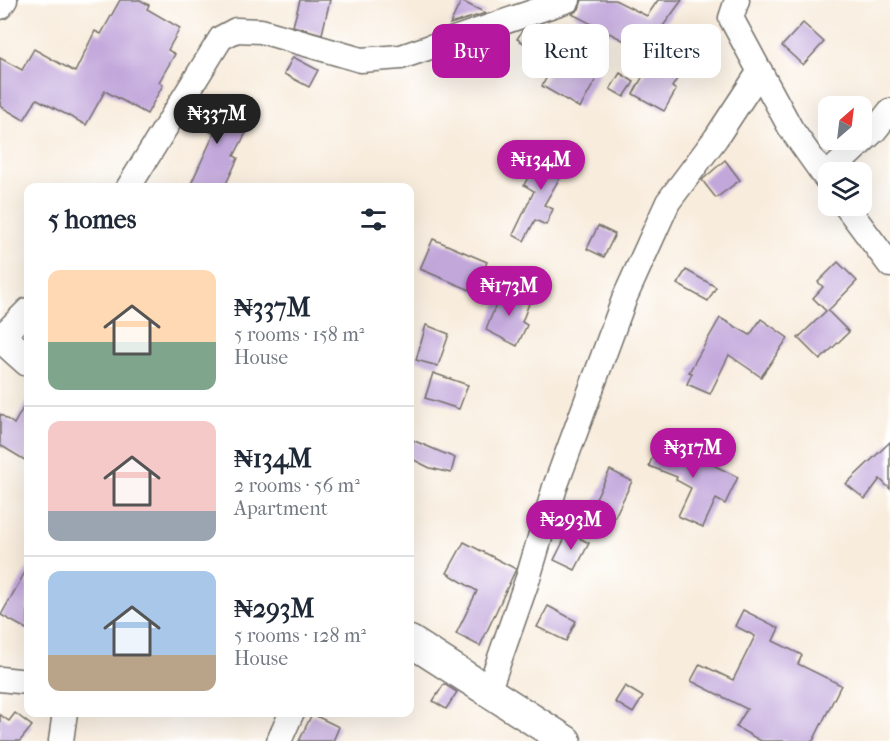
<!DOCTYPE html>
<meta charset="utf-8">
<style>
:root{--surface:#fff;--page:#f2f2f3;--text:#1f2937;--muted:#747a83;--line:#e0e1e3;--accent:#b5179e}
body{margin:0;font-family:"IM FELL French Canon",serif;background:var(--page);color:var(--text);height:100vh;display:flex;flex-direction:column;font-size:22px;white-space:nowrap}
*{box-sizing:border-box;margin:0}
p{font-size:20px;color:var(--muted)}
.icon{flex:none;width:33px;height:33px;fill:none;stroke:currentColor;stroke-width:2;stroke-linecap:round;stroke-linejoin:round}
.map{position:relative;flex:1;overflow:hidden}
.side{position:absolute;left:24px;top:183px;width:390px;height:534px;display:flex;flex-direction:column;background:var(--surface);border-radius:12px;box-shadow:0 6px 24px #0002}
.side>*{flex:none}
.guide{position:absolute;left:432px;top:24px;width:368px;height:54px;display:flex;gap:12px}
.needle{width:39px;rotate:28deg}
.tools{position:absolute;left:818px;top:96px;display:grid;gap:12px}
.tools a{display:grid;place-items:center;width:54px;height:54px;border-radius:12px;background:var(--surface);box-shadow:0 6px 24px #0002;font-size:30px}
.price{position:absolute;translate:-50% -51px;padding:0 14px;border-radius:21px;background:var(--accent);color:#fff;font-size:20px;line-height:39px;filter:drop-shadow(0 2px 3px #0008)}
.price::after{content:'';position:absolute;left:50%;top:36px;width:18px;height:14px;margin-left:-9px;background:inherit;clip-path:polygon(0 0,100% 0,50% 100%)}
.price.current{background:#222;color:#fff}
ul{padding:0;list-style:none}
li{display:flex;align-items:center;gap:18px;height:150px;padding:0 24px}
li+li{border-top:2px solid var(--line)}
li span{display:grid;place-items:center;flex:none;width:168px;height:120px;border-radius:12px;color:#555}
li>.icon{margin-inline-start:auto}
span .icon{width:72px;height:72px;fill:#fffc;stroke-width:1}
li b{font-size:26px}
h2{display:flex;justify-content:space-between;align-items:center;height:72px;padding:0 24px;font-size:26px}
.tag{padding:0 21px;border-radius:12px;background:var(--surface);box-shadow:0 6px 24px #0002;font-size:21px;line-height:54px}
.tag.current{background:var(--accent);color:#fff}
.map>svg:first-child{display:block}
</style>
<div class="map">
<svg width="890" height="741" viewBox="0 0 890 741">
<rect width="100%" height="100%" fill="#fff"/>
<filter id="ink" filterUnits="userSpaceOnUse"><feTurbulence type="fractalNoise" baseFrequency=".0167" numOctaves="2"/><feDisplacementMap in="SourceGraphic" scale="12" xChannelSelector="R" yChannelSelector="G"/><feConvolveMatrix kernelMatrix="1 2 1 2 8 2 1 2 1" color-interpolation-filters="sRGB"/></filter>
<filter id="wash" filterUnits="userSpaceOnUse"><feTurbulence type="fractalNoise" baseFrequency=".008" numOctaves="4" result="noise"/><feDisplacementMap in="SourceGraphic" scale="24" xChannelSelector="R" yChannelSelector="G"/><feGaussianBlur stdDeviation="1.35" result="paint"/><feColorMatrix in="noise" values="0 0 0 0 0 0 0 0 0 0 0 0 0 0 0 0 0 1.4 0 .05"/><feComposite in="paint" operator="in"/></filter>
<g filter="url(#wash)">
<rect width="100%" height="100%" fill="#f8ecdc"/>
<g id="blocks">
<g fill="#c2a7db">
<path d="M120,0H140L149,5L147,9L180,28L168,50L175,54L159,82L163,85L147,114L105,91L86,125L37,99L24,120L0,106V58L22,70L34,49L75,72L95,31L101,34Z"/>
<path d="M300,0H330L322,34L293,26Z"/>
<path d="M582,0H615L647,16L658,0H682L663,26L697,46L672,87L676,90L664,111L633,94L654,56L572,14L579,9Z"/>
<path d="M461,1L486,13L450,24Z"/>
<path d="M803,23L824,42L803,65L782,46Z"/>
<path d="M541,24L578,48L573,57L600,72L580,108L542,86L555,62L517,39L522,31Z"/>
<path d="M293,57L318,70L309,87L284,74Z"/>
<path d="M620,73L634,82L624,97L610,89Z"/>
<path d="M202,96L223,109L221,113L249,127L234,156L238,158L224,188H189L214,134L188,119Z"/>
<path d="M544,148L569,162L544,205L553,209L546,225L535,220L524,241L513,235L534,191L524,185Z"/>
<path d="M725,160L740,180L716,198L702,180Z"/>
<path d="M598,226L615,234L604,257L587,249Z"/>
<path d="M433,239L487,262L475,292L420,269Z"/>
<path d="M838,262L857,281L828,311L849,332L820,360L798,338L826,311L813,298L823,287L818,282Z"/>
<path d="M686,270L716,287L708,301L677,284Z"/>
<path d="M502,289L530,301L522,322L527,325L517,346L486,330Z"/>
<path d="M720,318L750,335L761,319L788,338L761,377L729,355L710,394L687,384L692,373L689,372Z"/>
<path d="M426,325L449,334L438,366L416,360Z"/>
<path d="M433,373L468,385L459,409L425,398Z"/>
<path d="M28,399V462L0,445V414L14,424Z"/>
<path d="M661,434L685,442L682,450L738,477L725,504L716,499L703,527L678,516L691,488L676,480L677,477L649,466Z"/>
<path d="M410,439L455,458L451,473L430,468L410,458Z"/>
<path d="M890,442V489L880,479L865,499L846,484Z"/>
<path d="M610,470L632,481L610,527L587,516Z"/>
<path d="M568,532L589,543L575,570L554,560Z"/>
<path d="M464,542L516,569L480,646L456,634L477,591L447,573Z"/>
<path d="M28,567V630L1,615Z"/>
<path d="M548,606L576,621L566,641L537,627Z"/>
<path d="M743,610L779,628L773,641L802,655L798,664L841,685L813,741H761L736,727L747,709L691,681L700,664L733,680L755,636L735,626Z"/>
<path d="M444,684L457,692L446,709L433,701Z"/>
<path d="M625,686L643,697L633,713L615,702Z"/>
<path d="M15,713L32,726L20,741H0V715L9,721Z"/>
<path d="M312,714L339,727L333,741H299Z"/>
</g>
</g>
</g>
<g filter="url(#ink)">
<use href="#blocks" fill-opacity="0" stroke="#736f69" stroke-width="1.5"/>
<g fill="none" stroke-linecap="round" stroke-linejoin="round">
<defs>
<g id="minor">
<path d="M737,0L731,18L791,129L828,181"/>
<path d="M0,7L5,0"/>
<path d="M830,172L875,130L890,111"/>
<path d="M128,188L221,38L236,30L261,31L361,60L401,57L568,0"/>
<path d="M846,206L890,265"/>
<path d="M1,337L28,310"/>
<path d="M0,679L28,682"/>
<path d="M488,692L528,578L555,487L625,297L668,202L716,138L760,71"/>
<path d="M61,741L65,712"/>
<path d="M279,741L292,712"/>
</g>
<g id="tertiary">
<path d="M0,336L28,361"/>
<path d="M410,641L566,741"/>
</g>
</defs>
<use href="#minor" stroke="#736f69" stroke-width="27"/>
<use href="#tertiary" stroke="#736f69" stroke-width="33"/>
<use href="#minor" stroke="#fff" stroke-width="24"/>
<use href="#tertiary" stroke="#fff" stroke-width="30"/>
</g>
</g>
</svg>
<div class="tools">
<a><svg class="needle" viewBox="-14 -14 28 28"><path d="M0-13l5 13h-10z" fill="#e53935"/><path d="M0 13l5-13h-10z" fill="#747a83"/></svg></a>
<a><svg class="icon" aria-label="layers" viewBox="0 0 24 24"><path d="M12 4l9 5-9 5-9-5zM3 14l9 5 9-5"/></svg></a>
</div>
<b class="price current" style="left:217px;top:145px">₦337M</b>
<b class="price" style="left:541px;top:191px">₦134M</b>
<b class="price" style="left:509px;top:317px">₦173M</b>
<b class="price" style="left:693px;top:479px">₦317M</b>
<b class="price" style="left:571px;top:551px">₦293M</b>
<div class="guide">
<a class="tag current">Buy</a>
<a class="tag">Rent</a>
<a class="tag">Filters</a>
</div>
<section class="side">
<h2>5 homes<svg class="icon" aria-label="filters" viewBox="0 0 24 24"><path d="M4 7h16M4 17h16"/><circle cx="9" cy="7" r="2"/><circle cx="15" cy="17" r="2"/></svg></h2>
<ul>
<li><span style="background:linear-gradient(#ffd9b3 60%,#7fa58c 0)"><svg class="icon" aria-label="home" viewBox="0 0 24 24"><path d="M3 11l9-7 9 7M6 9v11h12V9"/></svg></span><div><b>₦337M</b><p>5 rooms · 158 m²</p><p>House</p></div></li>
<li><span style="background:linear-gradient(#f6c9c9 75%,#9aa5b1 0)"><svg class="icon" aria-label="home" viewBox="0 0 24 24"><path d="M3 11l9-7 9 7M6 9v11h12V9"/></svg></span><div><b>₦134M</b><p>2 rooms · 56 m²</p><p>Apartment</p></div></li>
<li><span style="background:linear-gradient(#a9c7e8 70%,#b9a48a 0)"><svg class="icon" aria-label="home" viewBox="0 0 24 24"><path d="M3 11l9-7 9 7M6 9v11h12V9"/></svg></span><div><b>₦293M</b><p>5 rooms · 128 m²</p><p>House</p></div></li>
</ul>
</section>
</div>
